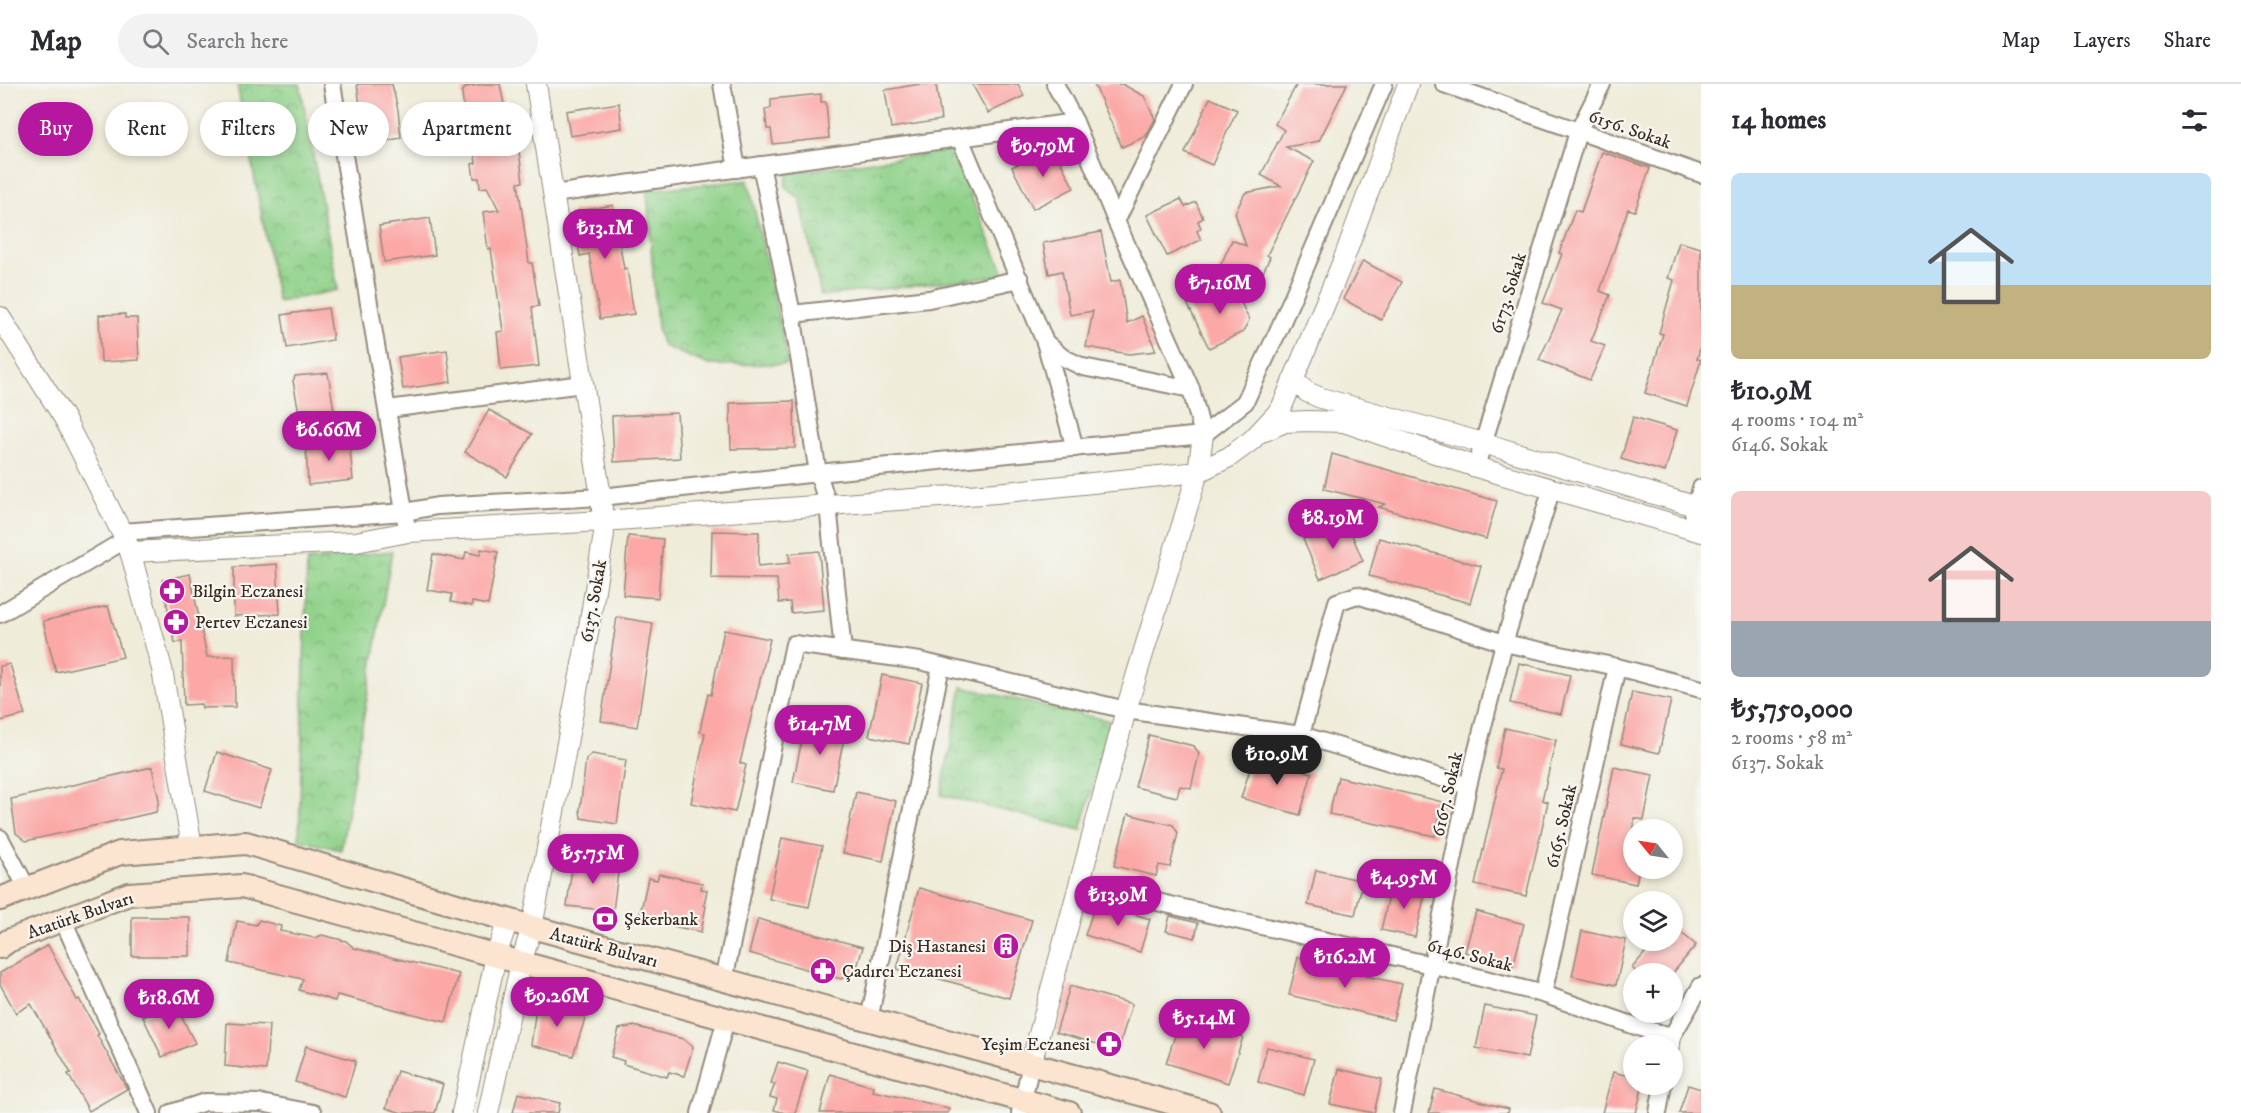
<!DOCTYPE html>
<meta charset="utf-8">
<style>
:root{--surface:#fff;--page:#f2f2f3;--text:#2b2b33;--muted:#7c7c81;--line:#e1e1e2;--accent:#b5179e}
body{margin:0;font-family:"IM FELL DW Pica",serif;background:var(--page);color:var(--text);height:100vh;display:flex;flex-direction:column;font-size:22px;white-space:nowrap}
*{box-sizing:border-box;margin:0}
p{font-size:20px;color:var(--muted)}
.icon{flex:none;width:33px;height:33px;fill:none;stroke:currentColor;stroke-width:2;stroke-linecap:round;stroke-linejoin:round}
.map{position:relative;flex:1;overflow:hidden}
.sheet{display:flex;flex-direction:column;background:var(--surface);width:540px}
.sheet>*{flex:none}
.top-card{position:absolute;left:18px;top:18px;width:570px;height:54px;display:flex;gap:12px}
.needle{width:39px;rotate:300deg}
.buttons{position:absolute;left:1623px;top:735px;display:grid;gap:12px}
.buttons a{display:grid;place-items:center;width:60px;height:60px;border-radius:50%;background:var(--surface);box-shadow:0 3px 9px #0003;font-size:30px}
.price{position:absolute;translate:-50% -51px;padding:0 14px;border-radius:21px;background:var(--accent);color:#fff;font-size:20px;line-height:39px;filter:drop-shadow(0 2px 3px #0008)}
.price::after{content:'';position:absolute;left:50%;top:36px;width:18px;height:14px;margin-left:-9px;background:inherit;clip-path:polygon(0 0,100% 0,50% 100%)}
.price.current{background:#222;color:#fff}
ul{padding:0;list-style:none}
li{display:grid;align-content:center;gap:12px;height:318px;padding:0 30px}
li span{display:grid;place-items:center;height:186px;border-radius:9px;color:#555}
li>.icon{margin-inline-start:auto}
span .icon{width:108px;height:108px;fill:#fffc;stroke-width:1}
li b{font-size:26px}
h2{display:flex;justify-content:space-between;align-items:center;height:72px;padding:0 30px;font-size:26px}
.chip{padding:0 21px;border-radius:27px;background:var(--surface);box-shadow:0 3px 9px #0003;font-size:21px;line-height:54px}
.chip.current{background:var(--accent);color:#fff}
header{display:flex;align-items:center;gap:36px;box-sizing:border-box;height:84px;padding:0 30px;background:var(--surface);border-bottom:2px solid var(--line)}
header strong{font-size:28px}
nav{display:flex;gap:33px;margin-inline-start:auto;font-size:21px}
.search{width:420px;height:54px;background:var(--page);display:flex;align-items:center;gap:15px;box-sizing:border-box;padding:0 21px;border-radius:33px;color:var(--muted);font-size:22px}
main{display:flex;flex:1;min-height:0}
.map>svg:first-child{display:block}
</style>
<header>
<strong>Map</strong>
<div class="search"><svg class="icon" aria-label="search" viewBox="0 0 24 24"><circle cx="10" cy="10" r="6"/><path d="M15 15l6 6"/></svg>Search here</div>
<nav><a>Map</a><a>Layers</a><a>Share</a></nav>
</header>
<main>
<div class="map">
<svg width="1701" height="1029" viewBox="0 0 1701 1029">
<defs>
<pattern id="park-crowns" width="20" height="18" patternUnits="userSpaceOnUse" patternTransform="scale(1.5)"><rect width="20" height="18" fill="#8fd189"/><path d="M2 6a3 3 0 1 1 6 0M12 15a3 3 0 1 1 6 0" fill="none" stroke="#76aa6f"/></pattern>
</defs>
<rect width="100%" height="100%" fill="#f6f6f2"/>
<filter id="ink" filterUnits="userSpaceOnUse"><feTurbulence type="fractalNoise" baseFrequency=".0167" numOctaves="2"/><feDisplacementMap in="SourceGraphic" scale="12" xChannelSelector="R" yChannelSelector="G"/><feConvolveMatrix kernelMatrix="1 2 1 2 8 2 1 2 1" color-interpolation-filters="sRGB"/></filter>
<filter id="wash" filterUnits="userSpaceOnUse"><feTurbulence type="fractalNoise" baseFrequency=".008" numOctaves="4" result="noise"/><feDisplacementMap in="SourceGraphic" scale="24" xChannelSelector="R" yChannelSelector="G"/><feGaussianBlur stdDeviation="1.35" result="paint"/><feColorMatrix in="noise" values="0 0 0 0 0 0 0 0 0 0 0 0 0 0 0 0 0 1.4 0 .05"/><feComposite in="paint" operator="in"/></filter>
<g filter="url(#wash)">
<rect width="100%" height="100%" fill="#efecd9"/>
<g fill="url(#park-crowns)" stroke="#657e54" stroke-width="1.5">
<path d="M237,0H300L338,206L278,218Z"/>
<path d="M951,66L1005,191L821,212L800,114L789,107L785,101L788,89Z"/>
<path d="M748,96L789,280L709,281L663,262L657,244L647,106Z"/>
<path d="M392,467L341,766L299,756L307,477Z"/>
<path d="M962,603L1111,637L1081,746L941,711Z"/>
</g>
<g id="blocks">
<g fill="#fba8a6">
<path d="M357,0H392L398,26L401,54L381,58L380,54L365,57Z"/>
<path d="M484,0H500L507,36L473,44L465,39L462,8L466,3Z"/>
<path d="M920,0H936L941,36L891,44L885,6Z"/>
<path d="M972,0H1018L1024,12L988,29Z"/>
<path d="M1094,0H1122L1144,12L1155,35L1146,52L1122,63Z"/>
<path d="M1297,0H1347L1319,57L1286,63L1314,77L1267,171L1270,173L1256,204L1218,187L1232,156L1246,162L1235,129L1245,109L1281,102L1261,91L1284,46L1275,40Z"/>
<path d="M821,10V18H826L829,54L773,60L771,45H767L765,25L771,24V15Z"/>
<path d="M1210,14L1237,26L1212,81L1185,69Z"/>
<path d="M619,19L622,44L570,52L566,27Z"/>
<path d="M518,60L523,98L518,99L529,179H532L539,222L532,223L539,282L501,286L497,248L503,247L491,165H488L483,128L499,126L487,103L480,104L479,94H474L472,80L476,79L474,66Z"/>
<path d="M1052,62L1074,104L1033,125L1012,83Z"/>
<path d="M1602,68L1650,84L1635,127L1628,125L1600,207L1610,211L1591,257L1605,262L1590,296L1539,276L1562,226L1543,219L1562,170L1559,169L1575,126L1581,128Z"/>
<path d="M1181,115L1185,123L1196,118L1203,134L1198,137L1201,144L1197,147L1201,156L1167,172L1147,131Z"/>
<path d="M613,121L624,185L627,184L634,230L600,235L589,170L580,172L573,128Z"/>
<path d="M430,134L435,171L384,178L379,142Z"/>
<path d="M1101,148L1111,198L1120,196L1127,239L1142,232L1156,267L1129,270L1086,263L1093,227L1070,231L1062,187L1049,190L1043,159Z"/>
<path d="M1679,158L1701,164V261L1697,275L1701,276L1687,322L1645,309L1663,250L1659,249L1674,196L1668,194Z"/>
<path d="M1363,177L1402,198L1381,236L1343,215Z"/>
<path d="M1232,198L1249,236L1243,248L1209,264L1187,219Z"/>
<path d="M328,224L333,256L287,264L282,231Z"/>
<path d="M125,230V234H137L139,276L101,278L99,231Z"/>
<path d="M447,266L451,298L403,305L398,273Z"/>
<path d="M328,289L335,333L303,338L300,334L293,297L295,292Z"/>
<path d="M794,317L795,364L731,365L730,319Z"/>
<path d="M489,326L532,350L507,393L465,368Z"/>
<path d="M677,329L680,374L614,378L612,332Z"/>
<path d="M1633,333L1677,346L1665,388L1621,375Z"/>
<path d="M349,355L353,396L308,401L306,360Z"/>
<path d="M1332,370L1497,417L1486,455L1379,423L1385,420L1324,405Z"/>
<path d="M1346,437L1363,477L1320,495L1303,455Z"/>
<path d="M712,447L759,448L758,482L790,479L789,470L819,467L824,526L791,529L790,518L779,519L777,495L711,494Z"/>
<path d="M628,452L663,455L658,514L623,511Z"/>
<path d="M1379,454L1481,482L1470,519L1369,492Z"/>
<path d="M481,465L498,468L488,521L472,518V522L451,518L452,510L427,506L433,470L464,476L466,468L480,471Z"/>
<path d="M277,480L280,530L234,532V483Z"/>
<path d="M190,490L207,573L234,572L235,623L202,624L201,620L184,621L182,557L175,559L162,496Z"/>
<path d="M108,522L123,573L56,588L43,537Z"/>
<path d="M617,533L653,539L637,643L601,637Z"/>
<path d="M724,546L770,555L740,679L746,681L735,728L691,719L705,649L700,648L702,636L708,610L711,611Z"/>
<path d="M1519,579L1570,591L1561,630L1510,619Z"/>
<path d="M10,580L25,631L0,637V582Z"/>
<path d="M882,591L922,599L909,660L869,652Z"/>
<path d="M1632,608L1671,616L1659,669L1621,660Z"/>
<path d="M806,637L846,645L833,706L793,698Z"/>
<path d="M1505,644L1556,656L1542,716L1548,718L1526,812L1475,801L1502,685L1496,684Z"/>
<path d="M1149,651L1194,662L1199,670L1191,704L1180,702L1177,713L1135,703Z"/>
<path d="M217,668L272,686L259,724L205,707Z"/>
<path d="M592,670L626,676L617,740L581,734L580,726L586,675Z"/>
<path d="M1254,672L1312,689L1300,731L1241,714Z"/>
<path d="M152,683L159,716L156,728L26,757L16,749L11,715Z"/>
<path d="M1614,683L1653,691L1644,736L1634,734V784H1639L1636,800L1592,791Z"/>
<path d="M1338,693L1443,718L1435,752L1329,730Z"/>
<path d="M856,708L896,717L883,777L843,769Z"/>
<path d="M1128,730L1173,741L1178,749L1170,783L1159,781L1156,792L1114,782Z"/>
<path d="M782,754L822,762L809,823L769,815Z"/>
<path d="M573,775L619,781L613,827L567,822Z"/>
<path d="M1316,786L1363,797L1355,831L1308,821Z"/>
<path d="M659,790L702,799L701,805L707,806L704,821L706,822L701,848L639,835L648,794L657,796Z"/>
<path d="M1392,799L1426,806L1415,853L1381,846Z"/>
<path d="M919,804L1032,836L1009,914L929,892L928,894L897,885Z"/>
<path d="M1096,818L1150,835L1140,868L1085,851Z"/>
<path d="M1476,827L1524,840L1513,882L1465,868Z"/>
<path d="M1170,832L1198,839L1195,854L1166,847Z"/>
<rect x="132" y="833" width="58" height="39"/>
<path d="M758,835L863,863L856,887L841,895L749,869Z"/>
<path d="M259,836L281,842L280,847L315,854L322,851L346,857L354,864L459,890L446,938L337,911L335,917L299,906L303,895L229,879L237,837L256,841Z"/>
<path d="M1672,841L1696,861L1672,890H1639L1632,884L1656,856H1672Z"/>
<path d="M1582,847L1626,856L1616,901L1572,892Z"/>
<path d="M48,861L77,916L79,915L99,950L97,951L127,1005L89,1027L68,990L71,989L31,920L16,929L0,900V889Z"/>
<path d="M1298,873L1340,883L1339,886L1402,900L1393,936L1289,911Z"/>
<path d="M1070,902L1132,920L1118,966L1056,948Z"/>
<path d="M174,918L195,959L162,973L143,933Z"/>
<path d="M542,918L583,928L585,935L573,972L531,961L536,924Z"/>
<path d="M1485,922L1536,932L1527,974L1476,964Z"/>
<path d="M1181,933L1243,953L1228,999L1166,979Z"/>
<path d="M227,939L269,941L266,986L225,982Z"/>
<path d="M634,942L683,955L693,963L684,992L669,988L667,993L623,980L624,977L611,973L619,945Z"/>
<path d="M306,962L356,977L345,1013L295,998Z"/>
<path d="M1267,963L1314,975L1304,1011L1258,998Z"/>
<path d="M778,978L808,987L795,1029H785L774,1026L777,1015L770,1013L775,1000L771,999Z"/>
<path d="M1339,985L1382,995L1374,1029L1330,1020Z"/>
<path d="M397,987L443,1000L435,1029H402L386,1024Z"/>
<path d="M1613,988L1634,993V1000H1643L1636,1029H1602Z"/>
<path d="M830,990L874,1003L873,1007L949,1024L948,1029H820Z"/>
<path d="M1688,1001L1701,1005V1029H1679Z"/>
<path d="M1435,1005L1509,1025L1508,1029H1429Z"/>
<path d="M518,1009L560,1019L558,1029H513Z"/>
</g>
</g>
</g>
<g filter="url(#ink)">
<use href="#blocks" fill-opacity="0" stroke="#958b7c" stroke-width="1.5"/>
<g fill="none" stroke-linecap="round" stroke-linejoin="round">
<defs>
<g id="minor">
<path d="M332,0L406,439"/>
<path d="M722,0L737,85"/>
<path d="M1055,0L1075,38L1116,137L1191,305L1203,351"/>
<path d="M1444,0L1701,90"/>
<path d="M960,54L1045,258L1062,273L1083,283L1191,305"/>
<path d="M761,81L792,230L818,389L828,421L843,567"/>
<path d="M553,110L1075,38"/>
<path d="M1116,137L1184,0"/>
<path d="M792,230L929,215L1020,195"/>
<path d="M1045,258L1075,364"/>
<path d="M388,325L583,300"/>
<path d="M1476,383L1578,48L1602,0"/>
<path d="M1690,445L1701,404"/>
<path d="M121,448L405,428L437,422L601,413L818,389L1203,351L1245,318L1279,245L1384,0"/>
<path d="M0,530L125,456"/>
<path d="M1301,651L1337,518L1357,511L1504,559L1617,583L1701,605"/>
<path d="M0,754L27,804"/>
<path d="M1079,800L1431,881L1543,910L1647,946L1672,952"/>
<path d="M63,836L149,1029"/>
<path d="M724,896L794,560L920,577L1126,626L1301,651L1468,702"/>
<path d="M1543,910L1617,583"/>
<path d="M869,936L941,582"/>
<path d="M1671,961L1672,952L1701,902"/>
<path d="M171,1029L205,1018L261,1019L313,1029"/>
<path d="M700,1029L726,935"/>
<path d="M1020,1029L1031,980"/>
<path d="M1402,1029L1468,702L1504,559L1552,404"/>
<path d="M1658,1029L1663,1000"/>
</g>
<g id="tertiary">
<path d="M0,233L64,334L129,463L162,585L192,763"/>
<path d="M1293,296L1307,308L1321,314L1483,359L1701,424"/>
<path d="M1265,347L1285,338L1308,337L1344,338L1476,383L1701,448"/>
<path d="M130,468L356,458L408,448L603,437L996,409L1198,388L1229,373L1252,356L1281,325L1343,177L1408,0"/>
<path d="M1031,980L1126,626L1198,388L1203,351"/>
<path d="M462,1029L496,872L508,836"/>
<path d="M488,1029L521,879L532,843L588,549L604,450L601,413L536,0"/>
</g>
<g id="secondary">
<path d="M0,815L120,769L246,759L532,843L1209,1029"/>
<path d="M0,863L8,857L129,810L242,802L1069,1029"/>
</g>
</defs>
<use href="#minor" stroke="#958b7c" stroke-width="20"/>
<use href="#tertiary" stroke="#958b7c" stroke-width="22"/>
<use href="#secondary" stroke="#958b7c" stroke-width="26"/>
<use href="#minor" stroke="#fff" stroke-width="16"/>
<use href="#tertiary" stroke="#fff" stroke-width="20"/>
<use href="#secondary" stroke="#fce5d0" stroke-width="22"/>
</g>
</g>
<defs>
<symbol id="pharmacy-disc" viewBox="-11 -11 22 22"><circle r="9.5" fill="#b5179e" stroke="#f6f6f2"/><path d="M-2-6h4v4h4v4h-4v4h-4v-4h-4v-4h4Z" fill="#fff"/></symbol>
<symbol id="bank-disc" viewBox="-11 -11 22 22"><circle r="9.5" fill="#b5179e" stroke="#f6f6f2"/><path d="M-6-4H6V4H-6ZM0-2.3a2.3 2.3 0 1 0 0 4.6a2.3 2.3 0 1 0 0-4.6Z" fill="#fff"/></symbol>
<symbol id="building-disc" viewBox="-11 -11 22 22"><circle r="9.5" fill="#b5179e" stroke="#f6f6f2"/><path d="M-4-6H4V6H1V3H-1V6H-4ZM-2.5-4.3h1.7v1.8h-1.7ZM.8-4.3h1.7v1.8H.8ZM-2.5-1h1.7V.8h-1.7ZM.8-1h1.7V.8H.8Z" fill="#fff"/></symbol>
</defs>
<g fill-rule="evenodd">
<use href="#pharmacy-disc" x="157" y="492" width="30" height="30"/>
<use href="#pharmacy-disc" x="161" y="523" width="30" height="30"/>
<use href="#bank-disc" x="590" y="820" width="30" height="30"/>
<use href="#building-disc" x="991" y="847" width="30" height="30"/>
<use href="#pharmacy-disc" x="808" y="872" width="30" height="30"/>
<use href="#pharmacy-disc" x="1094" y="945" width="30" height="30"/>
</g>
<g text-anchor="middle" stroke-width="4.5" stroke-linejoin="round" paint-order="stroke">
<g font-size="18" fill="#3b2a1e" stroke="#f6f6f2">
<text transform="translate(1630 45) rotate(19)" y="6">6156. Sokak</text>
<text transform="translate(1508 209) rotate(-73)" y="6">6173. Sokak</text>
<text transform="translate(593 517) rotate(-80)" y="6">6137. Sokak</text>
<text transform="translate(1447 710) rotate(-77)" y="6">6167. Sokak</text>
<text transform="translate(1561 742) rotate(-77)" y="6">6165. Sokak</text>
<text transform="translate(80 831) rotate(-19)" y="6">Atatürk Bulvarı</text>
<text transform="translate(604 863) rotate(15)" y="6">Atatürk Bulvarı</text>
<text transform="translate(1470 871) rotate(14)" y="6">6146. Sokak</text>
</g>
<g font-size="18" fill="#3b2a1e" stroke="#f6f6f2" text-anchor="start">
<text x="192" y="513">Bilgin Eczanesi</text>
<text x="195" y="544">Pertev Eczanesi</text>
<text x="624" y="841">Şekerbank</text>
<text x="986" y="868" text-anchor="end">Diş Hastanesi</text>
<text x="842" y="893">Çadırcı Eczanesi</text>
<text x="1090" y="966" text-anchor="end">Yeşim Eczanesi</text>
</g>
</g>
</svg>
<div class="buttons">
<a><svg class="needle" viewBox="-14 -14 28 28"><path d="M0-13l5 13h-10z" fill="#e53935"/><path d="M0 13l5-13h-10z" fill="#7c7c81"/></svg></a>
<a><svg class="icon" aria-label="layers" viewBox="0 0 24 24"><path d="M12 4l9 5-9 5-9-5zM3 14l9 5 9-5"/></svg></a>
<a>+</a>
<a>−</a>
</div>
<b class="price" style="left:1043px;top:94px">₺9.79M</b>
<b class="price" style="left:605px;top:176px">₺13.1M</b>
<b class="price" style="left:1220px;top:231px">₺7.16M</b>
<b class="price" style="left:329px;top:378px">₺6.66M</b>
<b class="price" style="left:1333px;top:466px">₺8.19M</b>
<b class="price" style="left:820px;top:672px">₺14.7M</b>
<b class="price current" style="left:1277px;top:702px">₺10.9M</b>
<b class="price" style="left:593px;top:801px">₺5.75M</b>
<b class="price" style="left:1404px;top:826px">₺4.95M</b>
<b class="price" style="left:1118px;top:843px">₺13.9M</b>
<b class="price" style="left:1345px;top:905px">₺16.2M</b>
<b class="price" style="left:557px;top:944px">₺9.26M</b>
<b class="price" style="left:169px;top:946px">₺18.6M</b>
<b class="price" style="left:1204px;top:966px">₺5.14M</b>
<div class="top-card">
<a class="chip current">Buy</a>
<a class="chip">Rent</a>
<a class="chip">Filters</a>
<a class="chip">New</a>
<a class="chip">Apartment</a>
</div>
</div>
<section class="sheet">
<h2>14 homes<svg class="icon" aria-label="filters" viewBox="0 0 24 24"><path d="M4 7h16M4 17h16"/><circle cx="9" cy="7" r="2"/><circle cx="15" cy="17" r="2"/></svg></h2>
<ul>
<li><span style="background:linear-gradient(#bfe0f5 60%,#c2b280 0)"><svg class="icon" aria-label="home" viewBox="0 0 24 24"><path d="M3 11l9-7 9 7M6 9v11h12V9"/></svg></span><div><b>₺10.9M</b><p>4 rooms · 104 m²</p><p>6146. Sokak</p></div></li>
<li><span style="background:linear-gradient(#f6c9c9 70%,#9aa5b1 0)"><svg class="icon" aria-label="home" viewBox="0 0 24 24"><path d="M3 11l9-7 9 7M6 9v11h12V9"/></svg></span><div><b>₺5,750,000</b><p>2 rooms · 58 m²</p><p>6137. Sokak</p></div></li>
</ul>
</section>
</main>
